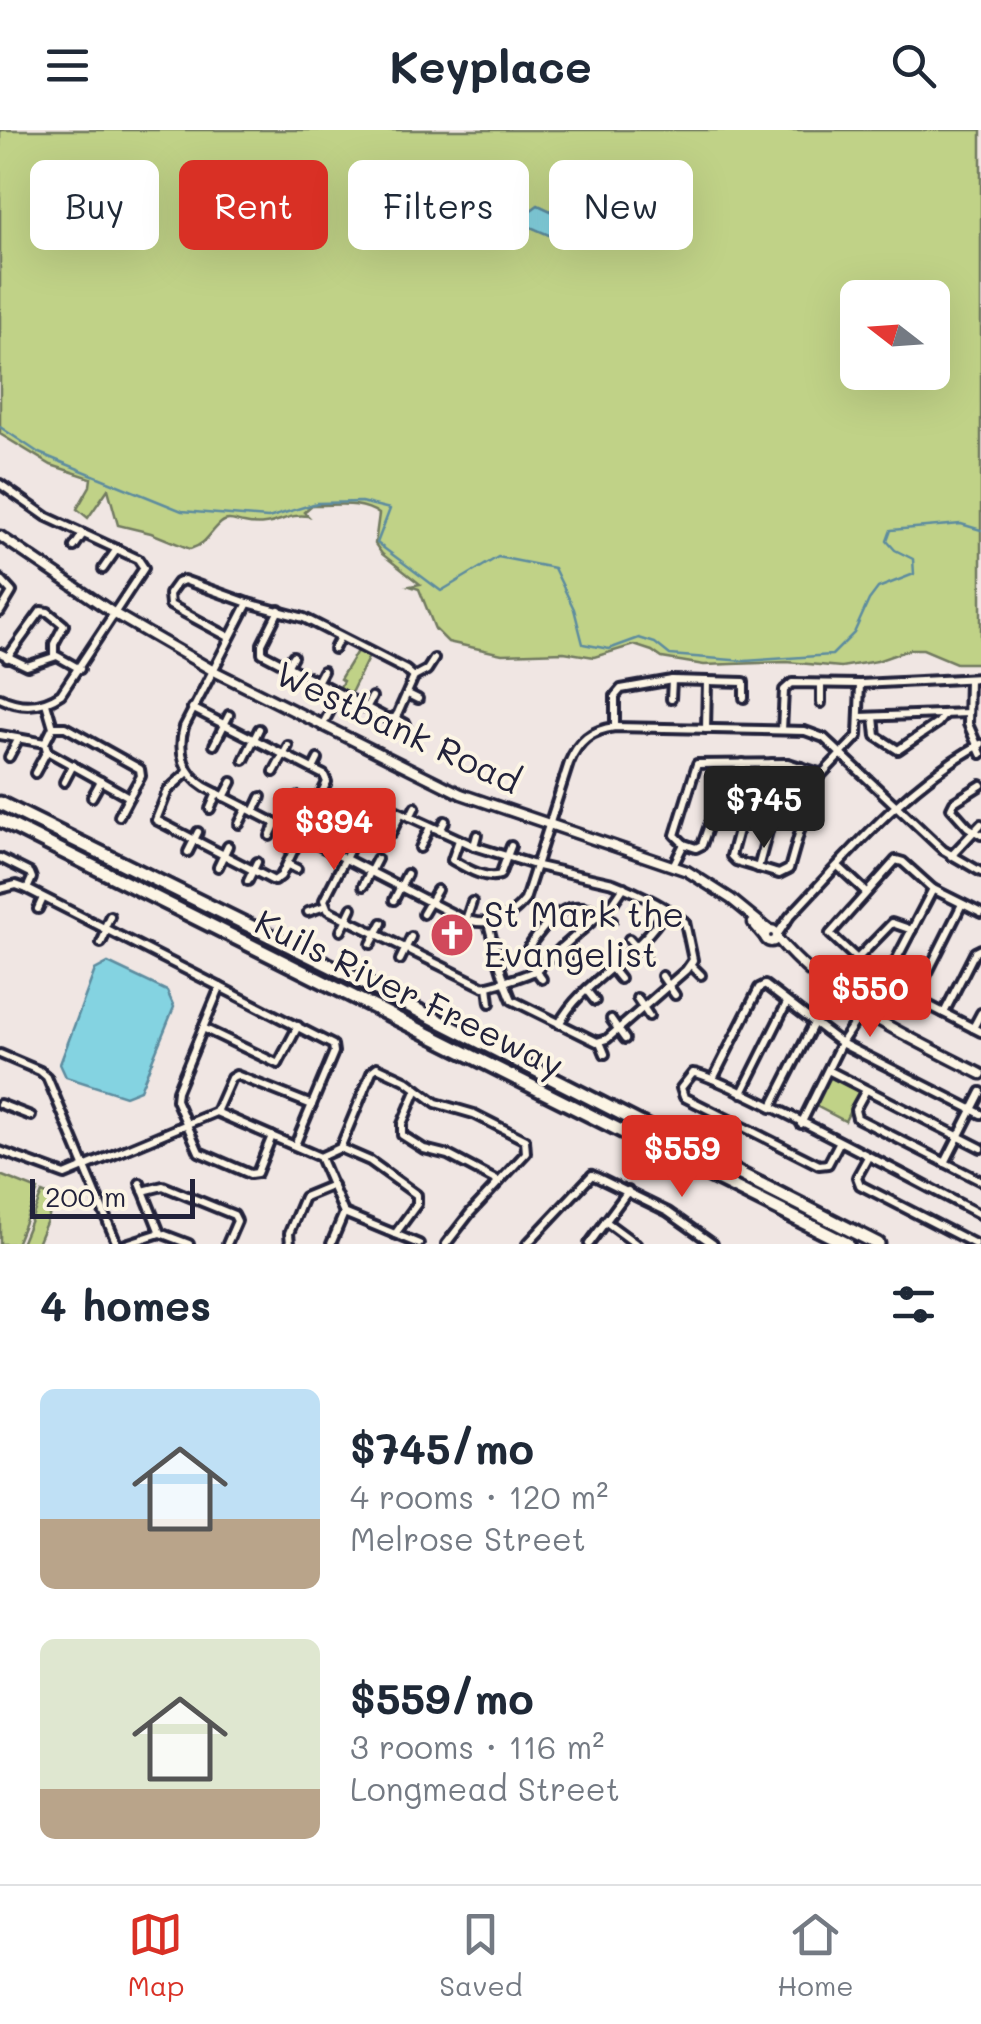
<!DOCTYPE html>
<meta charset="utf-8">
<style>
:root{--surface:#fff;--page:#f6f6f7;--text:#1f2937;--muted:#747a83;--line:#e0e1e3;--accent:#d93025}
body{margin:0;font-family:Mali,sans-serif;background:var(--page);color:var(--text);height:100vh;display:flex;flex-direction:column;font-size:38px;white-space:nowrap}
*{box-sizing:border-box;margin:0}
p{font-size:32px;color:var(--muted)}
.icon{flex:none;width:55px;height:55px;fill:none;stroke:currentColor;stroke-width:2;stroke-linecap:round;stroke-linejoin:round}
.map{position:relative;height:1114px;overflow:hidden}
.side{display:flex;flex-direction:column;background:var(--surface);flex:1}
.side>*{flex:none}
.banner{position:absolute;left:30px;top:30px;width:922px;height:90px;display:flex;gap:20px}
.needle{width:65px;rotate:287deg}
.buttons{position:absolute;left:840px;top:150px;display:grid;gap:20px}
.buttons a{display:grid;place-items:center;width:110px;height:110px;border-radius:15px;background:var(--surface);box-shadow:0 10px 40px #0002;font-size:50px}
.scale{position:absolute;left:30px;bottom:25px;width:165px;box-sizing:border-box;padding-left:10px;border:5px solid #22223b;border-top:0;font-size:28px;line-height:35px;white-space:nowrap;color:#22223b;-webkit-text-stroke:8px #fcf5e5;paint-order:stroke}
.price{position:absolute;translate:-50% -85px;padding:0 22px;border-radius:10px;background:var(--accent);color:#fff;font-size:32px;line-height:65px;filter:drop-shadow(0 2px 5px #0008)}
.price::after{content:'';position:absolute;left:50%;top:60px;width:30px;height:22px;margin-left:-15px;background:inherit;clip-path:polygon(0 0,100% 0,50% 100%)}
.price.on{background:#222;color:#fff}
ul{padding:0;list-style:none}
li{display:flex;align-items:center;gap:30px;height:250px;padding:0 40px}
li span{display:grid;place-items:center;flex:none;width:280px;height:200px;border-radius:15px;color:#555}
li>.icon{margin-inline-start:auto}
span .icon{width:120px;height:120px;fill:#fffc;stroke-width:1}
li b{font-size:42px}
h2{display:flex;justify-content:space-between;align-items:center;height:120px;padding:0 40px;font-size:42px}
.chip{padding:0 35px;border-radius:15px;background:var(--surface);box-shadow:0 10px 40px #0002;font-size:35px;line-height:90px}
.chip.on{background:var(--accent);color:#fff}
header{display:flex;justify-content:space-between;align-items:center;height:130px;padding:0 40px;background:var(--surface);font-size:45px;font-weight:700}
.dock{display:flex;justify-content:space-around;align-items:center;height:140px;border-top:2px solid var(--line);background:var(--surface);font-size:28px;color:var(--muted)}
.dock a{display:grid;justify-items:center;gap:5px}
.dock .on{color:var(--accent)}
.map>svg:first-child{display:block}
</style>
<header><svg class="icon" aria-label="menu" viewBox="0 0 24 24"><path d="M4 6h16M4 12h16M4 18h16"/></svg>Keyplace<svg class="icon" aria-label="search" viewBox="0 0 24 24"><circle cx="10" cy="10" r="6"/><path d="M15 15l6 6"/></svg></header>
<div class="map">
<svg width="981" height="1114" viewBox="0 0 981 1114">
<rect width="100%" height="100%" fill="#f0e6e3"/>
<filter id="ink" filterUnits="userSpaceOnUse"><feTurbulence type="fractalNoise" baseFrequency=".01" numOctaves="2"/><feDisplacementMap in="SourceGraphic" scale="20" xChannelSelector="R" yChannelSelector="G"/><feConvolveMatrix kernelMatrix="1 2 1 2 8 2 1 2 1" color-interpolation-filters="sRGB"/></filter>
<g filter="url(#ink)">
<g fill="#c0d287" stroke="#717a61" stroke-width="2.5" fill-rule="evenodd">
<path d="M0,0H981V533H956L923,519H911L877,531L841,537L787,532L704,535L662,528L652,521L634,515L594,527L564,522L502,524L448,512L435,499L419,459L410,456L420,454L382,424L375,414L379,384C360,370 335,376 312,375L304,382L308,386C286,382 273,400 244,393C236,392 228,387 221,393C209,403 207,414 190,419L151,403L118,395L108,359L88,388L77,379L90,356L91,348L51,335L0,304ZM858,168H932V242H858Z"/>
<path d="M359,518L370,524L349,567L338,561L343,551L340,549Z"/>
<path d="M830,947L859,962L845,991L814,975Z"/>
<path d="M0,1045L38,1060L16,1114H0Z"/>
<path d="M42,1063L56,1069L37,1114H21Z"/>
</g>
<g fill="#84d3e1" stroke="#5d8c9f" stroke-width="2.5">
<path d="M538,75L566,88L570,100L565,112L528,96L527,83Z"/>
<path d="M108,833L167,861L174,877L140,960L125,966L66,947L60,934L95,840Z"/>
</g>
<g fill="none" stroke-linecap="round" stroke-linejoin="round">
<path stroke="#5d8c9f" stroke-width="2.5" d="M0,297L39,323L182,381L268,388L317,373L361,372L390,379L377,413L441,461L498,427L554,438L574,479L583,514L609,519L639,508L655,513L670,525L745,531L832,525L854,503L869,470L878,458L914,444L913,429L895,420L887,411L891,400L961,394L981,400"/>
<defs>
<g id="minor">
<path d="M0,354L47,387L138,429L144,438L61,564C42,577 21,578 0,568"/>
<path d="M74,417L83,404"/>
<path d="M103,439L117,419"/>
<path d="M0,449L12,462L0,482"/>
<path d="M279,480L262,514V523L386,588H395L398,583L414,547"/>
<path d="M229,507L170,475L169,464L177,453L184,450L248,473"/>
<path d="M334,519L340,507"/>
<path d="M0,523L27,536L57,526L80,539"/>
<path d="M7,528L41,481L48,482L64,495L54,514V526"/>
<path d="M434,529L427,540L414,547L406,540L304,488L248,473L184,597C177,622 184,644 205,657L457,786C483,798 507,793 525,770L569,633C578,611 591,600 615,597L805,601L824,608L943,720L981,742"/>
<path d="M287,537L293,526"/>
<path d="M969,549L968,594L981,624"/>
<path d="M317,552L323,541"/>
<path d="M408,564L418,569"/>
<path d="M671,569L672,550"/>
<path d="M46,573L53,597H65L140,639L141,646L129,667L47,621L45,613L53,597"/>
<path d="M821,573V554"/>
<path d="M366,578L372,567"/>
<path d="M860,587L968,583"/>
<path d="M874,587L876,606L898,620L938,593L945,584"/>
<path d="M395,588L406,594"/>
<path d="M322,596L339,564"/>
<path d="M615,597V566L621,559L672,550L744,552V568"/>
<path d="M706,599L707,551"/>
<path d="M782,600L784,560L792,553L860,554L981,548"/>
<path d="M0,605L45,613"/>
<path d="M214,615L229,585"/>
<path d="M9,627L18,610"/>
<path d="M244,630L259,599"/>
<path d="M743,633L741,689L731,726L736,731L779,744L789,739L801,697L802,637"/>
<path d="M313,639L318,629"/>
<path d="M188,642L168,660L156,690L274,751L281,746L327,652L324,645L192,578"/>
<path d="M274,642L288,616"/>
<path d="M35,643L47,621"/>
<path d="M64,652L73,635"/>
<path d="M981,655L954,672L951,678L968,697L981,705"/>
<path d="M92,667L101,651"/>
<path d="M224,667L232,652"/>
<path d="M299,667L325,683"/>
<path d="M210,679L217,663"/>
<path d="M254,682L261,667"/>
<path d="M119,686L129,667"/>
<path d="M410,687L415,677"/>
<path d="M239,694L247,678"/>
<path d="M348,696L360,701"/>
<path d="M440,701L445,691"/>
<path d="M391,704L401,683"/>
<path d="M270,706L276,693"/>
<path d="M459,710L452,730C466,738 485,750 500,745L511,716"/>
<path d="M684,714L675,705L697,634L788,633L822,644L858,606L860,554"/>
<path d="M684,714L696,718L702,715L720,664L742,662"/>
<path d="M474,716L477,705"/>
<path d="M420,718L430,697"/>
<path d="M188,722L198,702"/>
<path d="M951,726L981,694"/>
<path d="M0,728L30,743L32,748L27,759"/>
<path d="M287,734L297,739"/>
<path d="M673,736L684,714"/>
<path d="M838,736L866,762"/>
<path d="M218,737L228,716"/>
<path d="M758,738L771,690L772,633"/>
<path d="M248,751L257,732"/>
<path d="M363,756L377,729"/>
<path d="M0,759L16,755L27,759L220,857"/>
<path d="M394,770L407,744"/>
<path d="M38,779L43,768"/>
<path d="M308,782L325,776"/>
<path d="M423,784L437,760"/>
<path d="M466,790L472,772"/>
<path d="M488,793C495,819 501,845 512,870L597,912L607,909L686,840L693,830L685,792C664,775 638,763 613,753L538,736L474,716L380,673L372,676L324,770L328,780L484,857C501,853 519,848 535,841L613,773L624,757"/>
<path d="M104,799L110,786"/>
<path d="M912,800L892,793L857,829L830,804L896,730L903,732L933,759"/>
<path d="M341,801L352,778"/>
<path d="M777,805L790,786C850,723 904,656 981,614"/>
<path d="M629,809L645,827"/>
<path d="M101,813L107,800"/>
<path d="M371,814L382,793"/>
<path d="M561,818L568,827"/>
<path d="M400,830L411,807"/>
<path d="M691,835L701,845"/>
<path d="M612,839L620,849"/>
<path d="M662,846L675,865"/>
<path d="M542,849L533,837L528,818C552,785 571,760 612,790"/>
<path d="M883,852L981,902"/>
<path d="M488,856L490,873"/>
<path d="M587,861L595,871"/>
<path d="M637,868L649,886"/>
<path d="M915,868L962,774"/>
<path d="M944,883L975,822L981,819"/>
<path d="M611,889L625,909"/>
<path d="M559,894C582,850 639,827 666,780"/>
<path d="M203,898L278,934L298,896"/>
<path d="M973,898L981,883"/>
<path d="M600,912L605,924"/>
<path d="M0,924L40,941L47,947L117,1114"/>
<path d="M828,940L981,1018"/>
<path d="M713,949L759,858L765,855L841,913L981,984"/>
<path d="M417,959L402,994V1005L424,1019L448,1025L499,1052"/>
<path d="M866,960L855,980L857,988L981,1051"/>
<path d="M742,963L786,875"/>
<path d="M0,974L31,986"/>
<path d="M771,978L813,895"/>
<path d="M216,982L231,948L236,945L312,975"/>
<path d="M801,994L841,913L894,834L933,759L981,783"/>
<path d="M272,1006L257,1043L250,1044L199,1022L176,970L177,961L220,857L333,915L334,922L295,1015"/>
<path d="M839,1013L828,1034L819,1035L684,967L681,958L693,943C712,941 944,1066 981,1085"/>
<path d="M340,1018L370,1031L417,1065V1074L395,1104"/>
<path d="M0,1021L65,1045L216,982L320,1027L344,1083L331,1114"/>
<path d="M320,1027L340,1018L372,941L377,937L405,950L436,973L474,984L525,1010L526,1023L470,1083L446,1114"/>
<path d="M868,1027L857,1047L860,1055L975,1114"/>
<path d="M945,1033L981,962"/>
<path d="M140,1053L160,1103"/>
<path d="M143,1061L163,1056L234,1085L237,1091L227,1114"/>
<path d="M344,1083L419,1114"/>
<path d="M605,1091L636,1114"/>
<path d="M126,1114L160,1103L189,1114"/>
<path d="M290,1114L289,1103L304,1067L333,1055"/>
<path d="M527,1114L592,1045L668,1082L713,1114"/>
<path d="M589,1114L628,1061"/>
</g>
<g id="tertiary">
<path d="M0,406L115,484L212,540L461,664L687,741L731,769L769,800"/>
<path d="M753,793L764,806"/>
<circle cx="771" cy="806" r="6"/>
<path d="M777,808C833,874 906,906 981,944"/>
</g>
<g id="motorway">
<path d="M0,673L331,836L878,1114"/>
<path d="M0,690L847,1114"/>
</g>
</defs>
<use href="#minor" stroke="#22223b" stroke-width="14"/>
<use href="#tertiary" stroke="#22223b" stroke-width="15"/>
<use href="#motorway" stroke="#22223b" stroke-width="19"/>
<use href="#minor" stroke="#fcf5e5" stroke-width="6"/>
<use href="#tertiary" stroke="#fcf5e5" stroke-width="8"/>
<use href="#motorway" stroke="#fcf5e5" stroke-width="11"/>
</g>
</g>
<defs>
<symbol id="church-disc" viewBox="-11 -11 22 22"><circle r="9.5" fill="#d1495b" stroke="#fcf5e5"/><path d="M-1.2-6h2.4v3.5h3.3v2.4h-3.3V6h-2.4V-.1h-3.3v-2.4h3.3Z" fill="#fff"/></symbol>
</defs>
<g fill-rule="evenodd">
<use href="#church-disc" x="427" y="780" width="50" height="50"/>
</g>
<g text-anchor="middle" stroke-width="8" stroke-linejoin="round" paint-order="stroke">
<g font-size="35" fill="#22223b" stroke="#fcf5e5">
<text transform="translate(398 598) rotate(25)" y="12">Westbank Road</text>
<text transform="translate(409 864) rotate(26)" y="12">Kuils River Freeway</text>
</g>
<g font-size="35" fill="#22223b" stroke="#fcf5e5" text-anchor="start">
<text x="484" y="797">St Mark the<tspan x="484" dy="40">Evangelist</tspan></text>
</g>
</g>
</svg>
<div class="buttons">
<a><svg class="needle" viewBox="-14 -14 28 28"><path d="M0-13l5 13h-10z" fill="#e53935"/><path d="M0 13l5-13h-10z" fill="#747a83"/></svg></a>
</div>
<div class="scale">200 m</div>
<b class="price on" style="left:764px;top:721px">$745</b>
<b class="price" style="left:334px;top:743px">$394</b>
<b class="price" style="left:870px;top:910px">$550</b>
<b class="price" style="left:682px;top:1070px">$559</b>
<div class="banner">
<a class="chip">Buy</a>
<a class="chip on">Rent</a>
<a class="chip">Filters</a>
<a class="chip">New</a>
</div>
</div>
<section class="side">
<h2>4 homes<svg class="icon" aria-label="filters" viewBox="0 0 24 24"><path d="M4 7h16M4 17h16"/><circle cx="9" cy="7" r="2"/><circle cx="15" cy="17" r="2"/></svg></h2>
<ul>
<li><span style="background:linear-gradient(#bfe0f5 65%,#b9a48a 0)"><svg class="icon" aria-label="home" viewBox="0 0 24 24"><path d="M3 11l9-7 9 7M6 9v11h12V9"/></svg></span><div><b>$745/mo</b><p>4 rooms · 120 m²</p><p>Melrose Street</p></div></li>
<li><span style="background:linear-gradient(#dfe7d0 75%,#b9a48a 0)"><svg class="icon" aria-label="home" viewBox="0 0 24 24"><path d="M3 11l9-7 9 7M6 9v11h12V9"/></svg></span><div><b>$559/mo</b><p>3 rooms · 116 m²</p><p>Longmead Street</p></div></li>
</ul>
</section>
<nav class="dock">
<a class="on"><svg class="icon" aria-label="map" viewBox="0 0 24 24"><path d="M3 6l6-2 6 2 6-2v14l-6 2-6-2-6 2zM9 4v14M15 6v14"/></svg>Map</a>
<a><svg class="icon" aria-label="saved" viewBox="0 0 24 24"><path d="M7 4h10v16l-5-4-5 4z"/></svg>Saved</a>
<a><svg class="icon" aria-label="home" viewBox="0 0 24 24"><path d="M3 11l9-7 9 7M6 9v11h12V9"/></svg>Home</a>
</nav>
